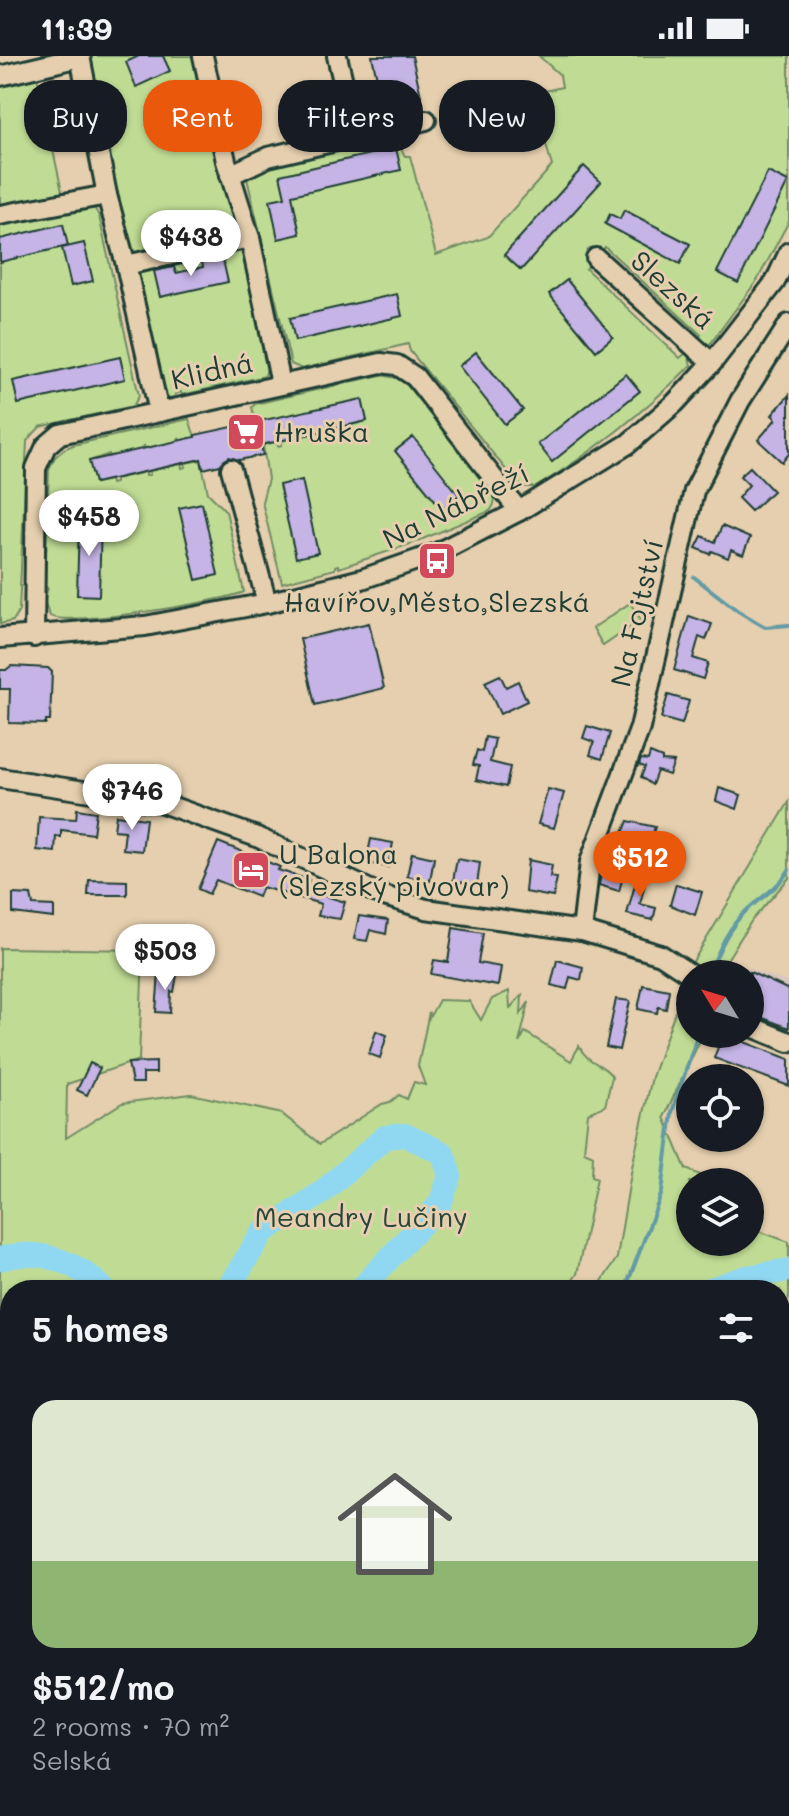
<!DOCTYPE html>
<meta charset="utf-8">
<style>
:root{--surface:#171b24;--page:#20242c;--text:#f1f3f6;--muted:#9ea1a6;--line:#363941;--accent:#ea580c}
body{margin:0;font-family:Mali,sans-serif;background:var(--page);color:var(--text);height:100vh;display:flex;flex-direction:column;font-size:30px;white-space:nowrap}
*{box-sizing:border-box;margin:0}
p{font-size:26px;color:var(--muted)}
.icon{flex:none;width:44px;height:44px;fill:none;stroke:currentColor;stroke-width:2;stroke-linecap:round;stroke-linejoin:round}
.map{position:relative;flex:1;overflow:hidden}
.details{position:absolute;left:0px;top:1224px;width:790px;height:536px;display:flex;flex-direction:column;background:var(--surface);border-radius:32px 32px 0 0;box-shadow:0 2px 6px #0004}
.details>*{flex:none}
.guide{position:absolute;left:24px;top:24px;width:742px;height:72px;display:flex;gap:16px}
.needle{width:52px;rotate:308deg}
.tools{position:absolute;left:676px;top:904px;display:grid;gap:16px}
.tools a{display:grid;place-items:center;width:88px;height:88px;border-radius:50%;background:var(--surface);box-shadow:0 2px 6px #0004;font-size:40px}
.price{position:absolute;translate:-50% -68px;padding:0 18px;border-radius:28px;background:#fff;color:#222;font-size:26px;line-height:52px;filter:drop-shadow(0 2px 4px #0008)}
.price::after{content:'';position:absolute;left:50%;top:48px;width:24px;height:18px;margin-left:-12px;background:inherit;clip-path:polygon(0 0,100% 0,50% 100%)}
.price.selected{background:var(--accent);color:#fff}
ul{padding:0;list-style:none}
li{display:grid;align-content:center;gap:16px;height:424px;padding:0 32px}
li+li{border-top:2px solid var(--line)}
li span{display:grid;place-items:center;height:248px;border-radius:24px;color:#555}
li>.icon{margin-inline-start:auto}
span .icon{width:144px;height:144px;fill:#fffc;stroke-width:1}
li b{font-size:34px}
h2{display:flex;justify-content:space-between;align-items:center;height:96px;padding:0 32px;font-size:34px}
.pill{padding:0 28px;border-radius:32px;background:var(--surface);box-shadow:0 2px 6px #0004;font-size:28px;line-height:72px}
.pill.selected{background:var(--accent);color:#fff}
.status{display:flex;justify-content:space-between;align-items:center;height:56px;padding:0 40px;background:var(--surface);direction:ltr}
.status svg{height:22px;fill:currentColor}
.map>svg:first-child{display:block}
</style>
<div class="status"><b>11:39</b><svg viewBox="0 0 49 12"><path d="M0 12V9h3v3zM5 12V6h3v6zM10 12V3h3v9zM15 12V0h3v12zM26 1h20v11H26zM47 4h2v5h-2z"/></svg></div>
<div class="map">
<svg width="789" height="1760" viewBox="0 0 789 1760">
<rect width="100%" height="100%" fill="#e5cfae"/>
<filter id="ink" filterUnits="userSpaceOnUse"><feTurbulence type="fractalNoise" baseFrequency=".0125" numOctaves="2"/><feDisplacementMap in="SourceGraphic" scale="16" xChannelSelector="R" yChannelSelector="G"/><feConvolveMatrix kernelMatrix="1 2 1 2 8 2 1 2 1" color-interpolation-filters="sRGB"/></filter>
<g filter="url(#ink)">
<path fill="#dbc7be" d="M740,909L789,927V978L750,959V918H736Z"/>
<g fill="#c0dc94" stroke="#708c64" stroke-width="2">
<path d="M85,0H199L266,299L267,311L265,320L182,339L181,336L175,338V341L168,342L163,339L135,224L139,223L138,219H135V222Z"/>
<path d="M539,0H789V165L758,223L710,288L696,286L701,279L605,191L586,213L680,302L687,296L691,309C644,356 594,396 536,431H524L515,425L410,295L408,288L302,313L291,308L247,122L251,114L394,80L405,100H410L436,199L488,181L552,110L532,38L562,31L560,19Z"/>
<path d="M36,15L64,145L0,157V23Z"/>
<path d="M84,150L95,153L99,160L139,340L133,350L40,371L27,385L19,555L13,565L0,568V169Z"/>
<path d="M381,319L396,322L406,328L491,434C496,443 496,447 490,455L413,487L339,512L338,509L335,510V513L282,527L262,446L268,423L263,389L276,386L278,390L282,389L281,385L311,378L312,382L316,381V377L347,370L348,374L352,373V369L367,365L362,344L256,368L252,351L255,348Z"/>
<path d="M189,363L195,381L180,385L179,382L176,386L145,393L144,390L141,394L110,401L109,398L90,405L95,427L110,424L111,428L115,427V423L146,416V419H150V415L181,408L182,412L186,411L185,407L201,404L208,437L226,455L244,536C220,546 68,571 50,560L44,545L48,532L45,531L49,413L55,401L64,393L73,389Z"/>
<path d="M630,547L641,564L603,590L593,572Z"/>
<path d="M789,746V822L752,864L718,918H690L683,922Z"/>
<path d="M0,892L143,894L139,1004L67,1028L66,1082L122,1047L191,1038L282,1058L320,1088L382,1048L390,1046L399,1039L407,1043L414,1026L425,1029L418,1010L429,956V962L439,944L469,945L481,964L492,943L509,935L510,952L522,939L521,958L529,946L519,987L525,976L571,1005L579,990C588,1009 606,1008 612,1021L605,1050L588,1057L584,1095L593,1099L592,1120L597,1122L577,1218L572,1225L599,1230L617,1202L632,1111L652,1021L675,956L686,935L690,937V978H703L664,1061L686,1113L705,1121L703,1126H690V1156L684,1169L690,1168V1186H750V1166L761,1176L789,1186V1243L780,1255V1234H10V1707L0,1705Z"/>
<path d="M789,1291V1760H577L545,1750H780V1300Z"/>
<path d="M15,1750H124L151,1760H15Z"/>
<path d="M328,1750H464L502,1760H320Z"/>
</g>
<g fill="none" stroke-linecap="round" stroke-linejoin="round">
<g stroke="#639aa6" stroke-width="4">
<path d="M694,521L738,555L765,571L789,569"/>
<path d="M709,918C719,894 728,871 748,853C763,840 779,831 789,814"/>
<path d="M625,1234L662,1136L672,1056L698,978"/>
<path d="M0,1549H10"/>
<path d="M203,1750L212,1753"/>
</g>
<g stroke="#90d8f2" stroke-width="24">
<path d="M0,1203C38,1191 77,1205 104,1234"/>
<path d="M227,1234L263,1176L320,1138L385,1081L405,1079L443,1097L450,1120L440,1148L360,1234"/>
<path d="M708,1234L747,1221L789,1214"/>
</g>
</g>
<g fill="#c5b4e5" stroke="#1f3d34" stroke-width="2">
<path d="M139,0H163L170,15L136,31L126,6Z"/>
<path d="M372,0H412L421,40L407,43L410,56L395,59L391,39L381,41Z"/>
<path d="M509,48L513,66L447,81L442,63Z"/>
<path d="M396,92L401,114L292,139L300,178L278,183L270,144L285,141L280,119Z"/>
<path d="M584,110L601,126L521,214L504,199Z"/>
<path d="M768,116L788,126L738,227L717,216Z"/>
<path d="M624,154L690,188L680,208L605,168L610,158L620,163Z"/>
<path d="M63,168L68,190L0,206V183Z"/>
<path d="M84,187L93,225L71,230L62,192Z"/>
<path d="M222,200L228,226L160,241L154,215L174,211L176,217L203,211L202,205Z"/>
<path d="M567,224L613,281L596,295L549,238Z"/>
<path d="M397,238L402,260L295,285L290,262Z"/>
<path d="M476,296L523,354L505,368L459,310Z"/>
<path d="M120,301L125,323L18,348L13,325Z"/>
<path d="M626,318L640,335L552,406L538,388Z"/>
<path d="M789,339V398L782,406L758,384L776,363L772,359Z"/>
<path d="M362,343L367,365L261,389L263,399L239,404L229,401L220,409L203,413L201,403L95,427L89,405L195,381V379Z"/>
<path d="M413,381L459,439L442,453L395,395Z"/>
<path d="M750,411L773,435L751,455L738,442L749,429L740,420Z"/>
<path d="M302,424L318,497L296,502L279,429Z"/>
<path d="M202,447L218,519L196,524L179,452Z"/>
<path d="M79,464L101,465L99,540L77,539Z"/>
<path d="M722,470L750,482L743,499L731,494L728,502L712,495L710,498L696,492L702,480L715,486Z"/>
<path d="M689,560L712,568L706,584L699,581L693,602L708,607L703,623L674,614Z"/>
<path d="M369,567L384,632L315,649L300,583Z"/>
<path d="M11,610L48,612L52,616L50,665H46V668L9,667L10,633H0V614H6Z"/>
<path d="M500,619L506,631L518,625L527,645L500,658L485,626Z"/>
<path d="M668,639L689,645L682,668L661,662Z"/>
<path d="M587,670L610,677L602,703L590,699L594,686L583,682Z"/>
<path d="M485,681L495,683L490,706L510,711L506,731L476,724L479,710L473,709L477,694L482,696Z"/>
<path d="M650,697L662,702V705L674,706L669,719L657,715L652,729L641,721L645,711L639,709L641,703L648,704Z"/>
<path d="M719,732L741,739L737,753L716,745Z"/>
<path d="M548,733L564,737L554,772L538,768Z"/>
<path d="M77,753L96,756L93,778L61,774V781L56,780L55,796L37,794L39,761L76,763Z"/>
<path d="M116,759L146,763L142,795L123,793L125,775L114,774Z"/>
<path d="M628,765L655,771L649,789L637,785L635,792L619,786Z"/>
<path d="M371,783L393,787L388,811L366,807Z"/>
<path d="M218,786L280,811L278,814L309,824L306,834L345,846L340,863L318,860L321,848L262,831L258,841L216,824L209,838L198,833Z"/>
<path d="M412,797L434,802L430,825L407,820Z"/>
<path d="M457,803L480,807L477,829L453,825Z"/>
<path d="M604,803L626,810L619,835L599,829Z"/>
<path d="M528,804L552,809L550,821L557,822L553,841L525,836Z"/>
<path d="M639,814L648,816L640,848L656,852L653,864L627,858Z"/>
<path d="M89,824L127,825V839H88Z"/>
<path d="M676,828L702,836L695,859L670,849Z"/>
<path d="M13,838L31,839L33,849L54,850V862L13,857Z"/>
<path d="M359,860L388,864L386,878L370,874L367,885L354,883Z"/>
<path d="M453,872L483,877L478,907L501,911L498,930L431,918L434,904L448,906Z"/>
<path d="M557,904L583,911L581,924L570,921L567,933L551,929Z"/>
<path d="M750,916L789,934V972L750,957Z"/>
<path d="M159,917L177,919L174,936L171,935L170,957L156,956Z"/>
<path d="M643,929L669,934L666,953L658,951L657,957L638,953Z"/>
<path d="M616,943L630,945L619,994L606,991Z"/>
<path d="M376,975L387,979L380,1002L369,998Z"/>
<path d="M723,978L789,1003V1030L714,1002Z"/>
<path d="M156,1006V1017H143V1027H132L128,1007Z"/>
<path d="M90,1007L100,1012L87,1039L77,1034Z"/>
</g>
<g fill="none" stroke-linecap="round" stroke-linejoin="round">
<defs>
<g id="minor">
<path d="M80,0L107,139L126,209L159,356"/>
<path d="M203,0L226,105L250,182L281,328"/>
<path d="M337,0L356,81"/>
<path d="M0,20L80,1"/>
<path d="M230,119L268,101L426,64"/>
<path d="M0,159L107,139"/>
<path d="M596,202L712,307"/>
<path d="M126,209L250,182"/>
<path d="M231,413L267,547"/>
<path d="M34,581L36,412L46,390L60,378L381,307L397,309L415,321L519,455"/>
<path d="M0,582L145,570L267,547L362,523L437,497L519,455L628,388L675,347L712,307L775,226L789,196"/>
<path d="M0,722L162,747L257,781L381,839L426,853L582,875L661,899L690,918"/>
<path d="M582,875L590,806L640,672L694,435L740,345L789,268"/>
<path d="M750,970L789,986"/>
<path d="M780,1281L789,1271"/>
<path d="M0,1714L10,1717"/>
<path d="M166,1750L195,1760"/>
<path d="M488,1750L528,1760"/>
<path d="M307,1760L315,1750"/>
</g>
</defs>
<use href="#minor" stroke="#1f3d34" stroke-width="24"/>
<use href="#minor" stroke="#e5cfae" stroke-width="18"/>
</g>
</g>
<defs>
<symbol id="supermarket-square" viewBox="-11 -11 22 22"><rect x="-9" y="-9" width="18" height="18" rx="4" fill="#d1495b" stroke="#e5cfae"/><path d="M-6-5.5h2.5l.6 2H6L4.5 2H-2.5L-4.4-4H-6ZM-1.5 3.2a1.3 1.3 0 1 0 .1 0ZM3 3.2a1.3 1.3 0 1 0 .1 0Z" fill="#fff"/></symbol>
<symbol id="bus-square" viewBox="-11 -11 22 22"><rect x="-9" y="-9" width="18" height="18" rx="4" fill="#d1495b" stroke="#e5cfae"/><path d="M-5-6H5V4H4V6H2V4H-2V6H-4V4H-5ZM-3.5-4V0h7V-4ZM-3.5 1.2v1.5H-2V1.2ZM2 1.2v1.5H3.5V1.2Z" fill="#fff"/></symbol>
<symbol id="hotel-square" viewBox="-11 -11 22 22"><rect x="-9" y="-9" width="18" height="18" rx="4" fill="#d1495b" stroke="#e5cfae"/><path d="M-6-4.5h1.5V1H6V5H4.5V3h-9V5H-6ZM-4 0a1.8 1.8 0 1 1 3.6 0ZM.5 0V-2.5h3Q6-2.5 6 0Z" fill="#fff"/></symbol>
</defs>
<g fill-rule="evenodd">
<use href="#supermarket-square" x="224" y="354" width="44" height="44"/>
<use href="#bus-square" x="415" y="483" width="44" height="44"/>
<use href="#hotel-square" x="229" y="792" width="44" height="44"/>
</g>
<g text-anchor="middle" stroke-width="6" stroke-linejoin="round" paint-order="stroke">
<g font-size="28" fill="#1f3d34" stroke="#e5cfae">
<text transform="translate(673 234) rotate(42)" y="10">Slezská</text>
<text transform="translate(212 315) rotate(-13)" y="10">Klidná</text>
<text transform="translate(456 450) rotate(-26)" y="10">Na Nábřeží</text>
<text transform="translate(637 557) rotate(-77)" y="10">Na Fojtství</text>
</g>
<g font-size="28" fill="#1f3d34" stroke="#e5cfae" text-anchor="start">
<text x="274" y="386">Hruška</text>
<text x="437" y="556" text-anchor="middle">Havířov,Město,Slezská</text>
<text x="279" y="808">U Balona<tspan x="279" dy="32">(Slezský pivovar)</tspan></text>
</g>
<g font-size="28" fill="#274539" stroke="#e5cfae">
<text x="361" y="1171">Meandry Lučiny</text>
</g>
</g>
</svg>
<div class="tools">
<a><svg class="needle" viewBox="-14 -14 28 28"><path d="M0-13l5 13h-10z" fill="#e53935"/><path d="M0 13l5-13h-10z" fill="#9ea1a6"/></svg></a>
<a><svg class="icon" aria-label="locate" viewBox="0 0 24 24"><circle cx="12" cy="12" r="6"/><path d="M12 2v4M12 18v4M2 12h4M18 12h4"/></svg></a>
<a><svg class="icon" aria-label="layers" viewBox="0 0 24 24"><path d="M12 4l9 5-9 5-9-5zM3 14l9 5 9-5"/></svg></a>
</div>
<b class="price" style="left:191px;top:222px">$438</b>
<b class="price" style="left:89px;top:502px">$458</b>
<b class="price" style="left:132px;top:776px">$746</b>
<b class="price selected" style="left:640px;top:843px">$512</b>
<b class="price" style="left:165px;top:936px">$503</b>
<div class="guide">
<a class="pill">Buy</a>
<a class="pill selected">Rent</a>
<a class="pill">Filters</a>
<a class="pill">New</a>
</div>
<section class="details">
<h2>5 homes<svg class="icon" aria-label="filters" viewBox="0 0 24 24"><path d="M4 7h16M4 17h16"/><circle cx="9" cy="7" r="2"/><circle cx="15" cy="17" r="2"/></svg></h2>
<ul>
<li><span style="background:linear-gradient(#dfe7d0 65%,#8fb573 0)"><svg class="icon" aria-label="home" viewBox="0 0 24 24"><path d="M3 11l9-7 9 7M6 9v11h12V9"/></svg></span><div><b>$512/mo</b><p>2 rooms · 70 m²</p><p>Selská</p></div></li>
</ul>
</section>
</div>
